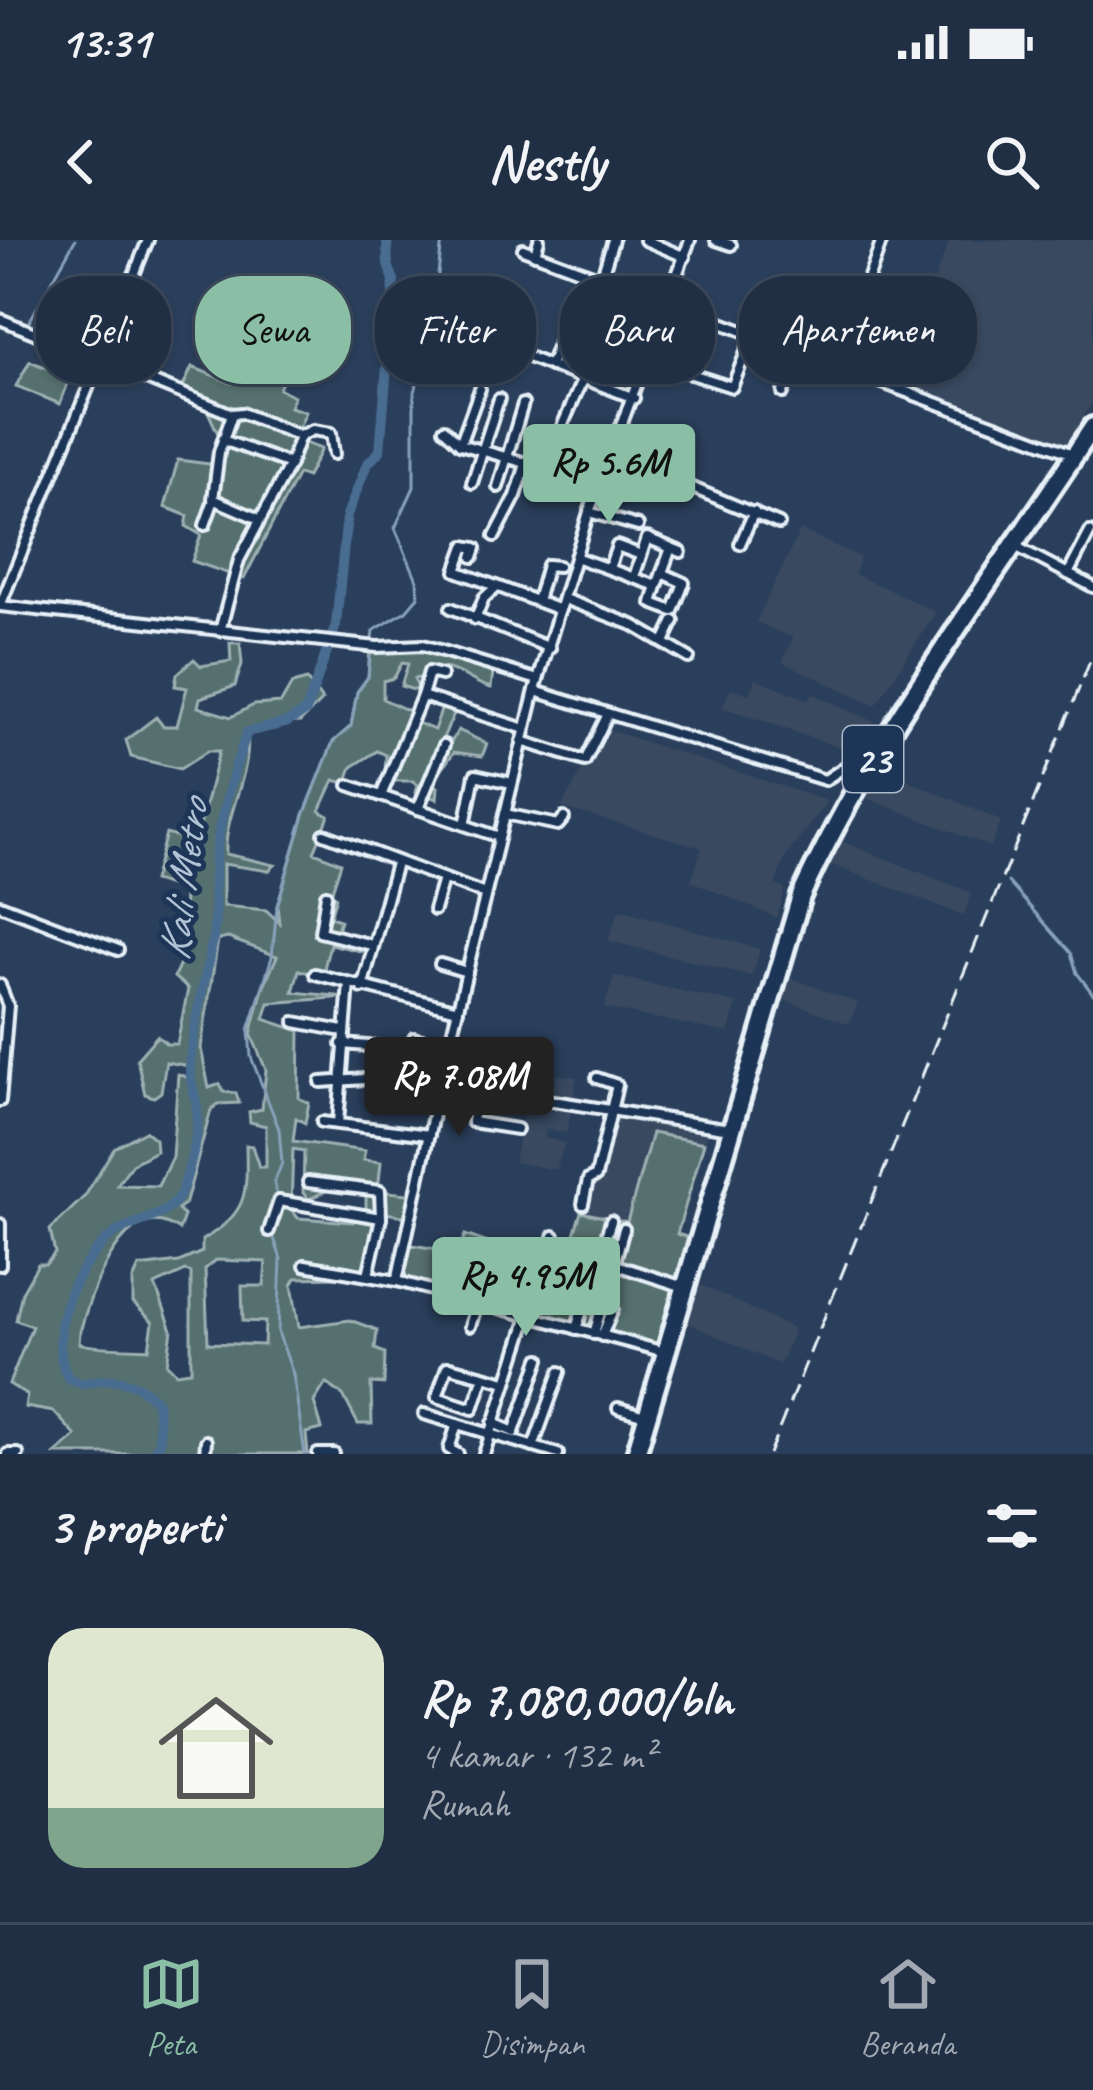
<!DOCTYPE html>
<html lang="id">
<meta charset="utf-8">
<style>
:root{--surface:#202f44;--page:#28374b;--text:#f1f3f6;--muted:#a2a9b2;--line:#3d4a5d;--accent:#8abfa5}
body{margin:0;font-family:Caveat,sans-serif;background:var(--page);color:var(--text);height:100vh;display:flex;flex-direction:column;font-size:45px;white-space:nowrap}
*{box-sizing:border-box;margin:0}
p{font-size:39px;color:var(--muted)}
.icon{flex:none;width:66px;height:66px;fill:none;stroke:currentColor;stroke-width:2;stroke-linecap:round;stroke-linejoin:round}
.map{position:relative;height:1214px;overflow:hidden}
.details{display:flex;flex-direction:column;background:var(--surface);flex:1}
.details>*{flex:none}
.banner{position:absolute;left:36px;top:36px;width:1023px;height:108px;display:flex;gap:24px}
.price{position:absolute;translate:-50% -102px;padding:0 27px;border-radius:12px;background:var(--accent);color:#111;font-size:39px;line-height:78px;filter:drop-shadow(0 3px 6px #0008)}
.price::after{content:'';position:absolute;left:50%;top:72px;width:36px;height:27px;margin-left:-18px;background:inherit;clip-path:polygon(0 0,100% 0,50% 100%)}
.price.selected{background:#222;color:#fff}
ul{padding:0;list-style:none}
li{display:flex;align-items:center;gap:36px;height:300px;padding:0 48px}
li span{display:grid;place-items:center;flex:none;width:336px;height:240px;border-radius:36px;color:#555}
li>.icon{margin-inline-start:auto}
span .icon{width:144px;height:144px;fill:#fffc;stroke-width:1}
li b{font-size:51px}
h2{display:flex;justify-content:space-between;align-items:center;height:144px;padding:0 48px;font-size:51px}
.chip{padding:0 42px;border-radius:48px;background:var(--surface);box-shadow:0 3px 9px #0004,0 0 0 3px var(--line);font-size:42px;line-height:108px}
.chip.selected{background:var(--accent);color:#111}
.status{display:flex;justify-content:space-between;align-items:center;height:84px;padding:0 60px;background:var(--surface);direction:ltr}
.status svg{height:33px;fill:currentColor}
header{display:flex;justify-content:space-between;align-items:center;height:156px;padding:0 48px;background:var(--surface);font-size:54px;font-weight:600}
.tabs{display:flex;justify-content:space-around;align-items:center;height:168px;border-top:3px solid var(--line);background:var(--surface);font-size:33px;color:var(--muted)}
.tabs a{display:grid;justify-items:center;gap:6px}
.tabs .selected{color:var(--accent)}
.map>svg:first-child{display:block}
</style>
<div class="status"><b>13:31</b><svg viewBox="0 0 49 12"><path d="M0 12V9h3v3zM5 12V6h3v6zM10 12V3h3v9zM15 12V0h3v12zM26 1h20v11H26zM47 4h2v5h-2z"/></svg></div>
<header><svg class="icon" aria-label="back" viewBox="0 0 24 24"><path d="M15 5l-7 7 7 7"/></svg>Nestly<svg class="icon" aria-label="search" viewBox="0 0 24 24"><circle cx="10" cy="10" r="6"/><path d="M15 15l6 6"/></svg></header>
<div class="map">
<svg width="1093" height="1214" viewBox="0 0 1093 1214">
<rect width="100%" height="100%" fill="#2a3f5b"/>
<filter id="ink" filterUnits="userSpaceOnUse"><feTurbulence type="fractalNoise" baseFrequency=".00833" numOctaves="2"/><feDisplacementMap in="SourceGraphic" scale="24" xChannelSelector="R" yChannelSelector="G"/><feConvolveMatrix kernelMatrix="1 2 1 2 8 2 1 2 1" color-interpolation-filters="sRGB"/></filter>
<g filter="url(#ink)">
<g fill="#394a60">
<path d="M950,0H1093V161L1066,205L893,140Z"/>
<path d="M800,290L860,317L855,334L936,372L876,465L782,422L793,398L756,382Z"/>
<path d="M755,438L809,460L812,453L875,482L864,516L722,467L731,448L749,454Z"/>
<path d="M606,489L827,561L786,617L775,644L785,649L777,678L691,641L702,608L561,567Z"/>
<path d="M872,524L1001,581L991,607L856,554Z"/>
<path d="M831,597L972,653L964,676L820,620Z"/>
<path d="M619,669L760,709L752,736L608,701Z"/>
<path d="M772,731L858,763L849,784L765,753Z"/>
<path d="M614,736L737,763L728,793L604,768Z"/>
<path d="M540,832L577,837L567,893L546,889L545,898L565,903L556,930L514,922L527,854L535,855Z"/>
<path d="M610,866L711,880L704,903L652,893L627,982L581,972Z"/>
<path d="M682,1036L794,1089L780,1125L670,1075Z"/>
</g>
<g fill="#54706e" stroke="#9eb0b3" stroke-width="3" fill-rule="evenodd">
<path d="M247,117L286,132L279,149L294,156L290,167L306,172L294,199L321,209L307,237L298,234L244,339L192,321L201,295L186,286L188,276L165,267L178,220L217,225L221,200L204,163L180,153L192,127L232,143Z"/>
<path d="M30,121L70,138L60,164L16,146Z"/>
<path d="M230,403H240L242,424L235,446L200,458L198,467L231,477L254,465L281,463L292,444L307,440L322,460L300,482L267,484L247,492C253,534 224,572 226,614L275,625L269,631L223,624V666L266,670L279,682L277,666L304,575L333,502L351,486L357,452L368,437L370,407L410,409L494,425L491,448C473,444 463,431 444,428L437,435L414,439L420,452L401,446L408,424L402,423L394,438L383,441V459L420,476L418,483L434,490L444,462L457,467L443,498L452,501L458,490L487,504L482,516L454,512L432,543L438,547L437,559L416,552L418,545L413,541H395L385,532L386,515L377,511L352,527L346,543L334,540L320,571L329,576L314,612L341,623L331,654L336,657L330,677L340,680L337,690L372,705L365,712L330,704L322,737L299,730L293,752L347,757L269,763L264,779L300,791L299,858L309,863L305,883L296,878L293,901L365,911L363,920L381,922L378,951L418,955L413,978L375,971L365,1037L344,1032L338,1037L296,1038L292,1045L299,1087L350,1080L377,1090L375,1109L385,1113L384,1144L371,1143L372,1184H358L343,1155L326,1143L314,1162L322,1189L306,1193L308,1214H55L76,1196L54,1172L25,1167L27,1155L9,1144L32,1086L16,1080L22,1052L38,1024H46L55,1013L50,990L85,956L114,908L145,891L155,899L156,911L132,924L117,945L158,946L172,917L178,834L191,839L189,826L166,822L161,852L154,857L145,854L137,819L157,796L167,804H177L188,749L174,737L182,720L184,650L153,641L166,594L196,602L219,511H208L180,529L131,517L126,500L156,477L163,486H177L187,448L175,446L177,434L194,419L201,426L231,421ZM228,698L277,716L263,748L251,794L266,830L262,869L249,872L250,882L266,886V927H259L252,906L246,905C247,953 249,973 202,1000V1012L179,1022L139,1027L133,1040V1063L153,1082L149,1109C133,1108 89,1108 79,1103L80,1092C91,1052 125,951 179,990L184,976L178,970L186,962L211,870L218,864L239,863L236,853L224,852L220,844L209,848L201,808L218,700ZM293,909L304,911L303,953L309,959L332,948L366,950V969L353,982L298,978L291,969ZM216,1020L266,1022L264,1046H242L243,1081L265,1082L264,1105L208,1103L205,1029ZM186,1031L191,1033V1131L176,1133L167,1124L172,1090L155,1045Z"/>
<path d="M652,893L704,903L677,994L699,1001L667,1113L398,1044L406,1004L443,1010L441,1022L453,1026L465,995L517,1013L512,1032L554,1042L557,1031L562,1032L581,972L627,982Z"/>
</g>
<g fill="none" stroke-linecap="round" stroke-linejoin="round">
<g stroke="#89a1ba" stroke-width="3">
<path d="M28,84L75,0"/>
<path d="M1008,642L1071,713L1077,733L1093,754"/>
<path d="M278,960L274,943L282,923L279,889L251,817L249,790L272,717L277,666L304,575L333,502L351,486L357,452L368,437L373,391L406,371L418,357L417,340L395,288L414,247V155L431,95L442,0"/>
<path d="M280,970L273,995L281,1019L278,1092L293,1134L305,1214"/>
</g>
<path stroke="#4a6c91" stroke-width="10" d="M152,1214L160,1203L157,1162C137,1139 112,1135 82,1144L68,1138C47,1093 72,1030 109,998C131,978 172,981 182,950C190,926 200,894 197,869C195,854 189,839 190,824C194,783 205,739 213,698C217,677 213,655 214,634C217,585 231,539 247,492L286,483L306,471L336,385L347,275L367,224L380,211L394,40L388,25L387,0"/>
<defs>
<g id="street">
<path d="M148,0L0,366L377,407L423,405L538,440"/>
<path d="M645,0L685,17"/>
<path d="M716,0L731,5"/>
<path d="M523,9L1073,214"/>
<path d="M535,14L539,0"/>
<path d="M601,39L613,0"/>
<path d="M0,79L232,174L242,173L300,196L290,224L239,320L220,391"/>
<path d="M502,107L634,158"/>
<path d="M648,120L732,147L753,95"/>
<path d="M626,124L644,130"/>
<path d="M838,125L882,0"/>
<path d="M550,126L584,33"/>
<path d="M680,131L703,78"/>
<path d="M783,153L795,110"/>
<path d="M232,174L219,212L213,259L259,279"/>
<path d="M444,189L460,204L598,244"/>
<path d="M300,196L313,190L331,193L334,214"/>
<path d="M223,200L290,224"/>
<path d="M460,204L480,149"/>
<path d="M611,214L779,284"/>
<path d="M545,226L583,138"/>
<path d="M562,230L570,210"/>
<path d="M571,234L582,208"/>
<path d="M600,239L644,258"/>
<path d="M472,243L499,159"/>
<path d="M498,247L523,164"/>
<path d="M589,272L638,286"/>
<path d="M205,285L214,260"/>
<path d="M495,296L516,256L527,221"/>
<path d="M740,304L754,272"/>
<path d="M1015,306L1093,347"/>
<path d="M473,317L476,308L465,306L456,331L560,370"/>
<path d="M575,317L657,346L652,363L673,371L684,343L662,333"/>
<path d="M609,328L617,306L641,315"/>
<path d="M1068,334L1090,292"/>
<path d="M634,337L647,298L681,312"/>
<path d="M657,346L671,308"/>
<path d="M564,359L633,385L689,418"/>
<path d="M537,361L547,325L558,326"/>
<path d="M451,368L550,408"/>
<path d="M475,379L484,358L496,347"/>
<path d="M664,402L674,381"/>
<path d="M535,451L825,540L854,521L871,520"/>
<path d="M422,456L429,432L441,435"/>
<path d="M522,501L585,521L608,474"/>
<path d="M349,545L381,556"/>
<path d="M418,569L444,505"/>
<path d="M505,574L558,585L564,578"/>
<path d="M465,585L475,535L512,543"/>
<path d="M324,594L485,654"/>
<path d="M499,597L381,556L422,456L525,489"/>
<path d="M326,655L320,692L372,705"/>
<path d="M0,665L118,710"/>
<path d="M434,670L443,639"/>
<path d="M440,724L467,732"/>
<path d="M315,734L458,770"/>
<path d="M0,745L8,766L0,861"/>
<path d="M362,748L396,623"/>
<path d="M295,782L343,791"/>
<path d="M414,798L448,806"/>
<path d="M342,804L382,807L380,838"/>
<path d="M321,842L380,838L440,843L730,889"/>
<path d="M477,849L472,882L517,889"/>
<path d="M322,882L429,895"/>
<path d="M338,883L349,743"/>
<path d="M308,942L380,951L381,978"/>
<path d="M583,964L588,940L596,936L617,845L597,838"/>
<path d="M0,984V1025"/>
<path d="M269,991L279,961L381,978L368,1035"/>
<path d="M613,1024L684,1047"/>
<path d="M305,1025L397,1041L665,1112"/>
<path d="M397,1041L440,843L535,450L589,272L690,0"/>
<path d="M470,1086L477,1064"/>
<path d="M576,1089L611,981"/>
<path d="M594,1094L624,989"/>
<path d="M602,1096L613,1069"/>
<path d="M484,1136L473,1169L437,1157L447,1127H450L506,1142"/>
<path d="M618,1168L645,1176"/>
<path d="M424,1174L457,1184L449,1209L458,1214"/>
<path d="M493,1183L514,1192L540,1119"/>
<path d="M457,1184L558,1214"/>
<path d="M533,1207L560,1132"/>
<path d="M8,1214H18"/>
<path d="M205,1214L206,1201"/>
<path d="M318,1214H334"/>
<path d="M484,1214L554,996"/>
</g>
<path id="highway" d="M636,1214L801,656C878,488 993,341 1093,187"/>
</defs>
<use href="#street" stroke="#e8f1f8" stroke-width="16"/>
<use href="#highway" stroke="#e8f1f8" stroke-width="26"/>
<use href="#street" stroke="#1d3557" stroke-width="8"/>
<use href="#highway" stroke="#1d3557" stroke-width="16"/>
<path stroke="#e8f1f8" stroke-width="3" stroke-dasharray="18 9" stroke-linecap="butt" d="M769,1214L1093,414"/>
</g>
</g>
<g text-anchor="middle" stroke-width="10" stroke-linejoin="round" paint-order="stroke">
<rect fill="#1d3557" stroke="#abb9c8" stroke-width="3" x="843" y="486" width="60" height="66" rx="9"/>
<g font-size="39" font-weight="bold" fill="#e8f1f8">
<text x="873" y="533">23</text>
</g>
<g font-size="45" font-style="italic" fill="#b1c2d4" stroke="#1d3557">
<text transform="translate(182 640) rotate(-83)" y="16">Kali Metro</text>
</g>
</g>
</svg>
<b class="price" style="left:609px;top:286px">Rp 5.6M</b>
<b class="price selected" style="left:459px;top:899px">Rp 7.08M</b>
<b class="price" style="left:526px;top:1099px">Rp 4.95M</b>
<div class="banner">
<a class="chip">Beli</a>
<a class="chip selected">Sewa</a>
<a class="chip">Filter</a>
<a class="chip">Baru</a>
<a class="chip">Apartemen</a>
</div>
</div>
<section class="details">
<h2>3 properti<svg class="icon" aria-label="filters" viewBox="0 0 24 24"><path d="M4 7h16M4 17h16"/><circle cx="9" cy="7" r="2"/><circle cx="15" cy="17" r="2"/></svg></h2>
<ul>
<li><span style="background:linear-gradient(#dfe7d0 75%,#7fa58c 0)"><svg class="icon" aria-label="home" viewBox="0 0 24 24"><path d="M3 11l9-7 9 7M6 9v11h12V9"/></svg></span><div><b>Rp 7,080,000/bln</b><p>4 kamar · 132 m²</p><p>Rumah</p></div></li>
</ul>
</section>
<nav class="tabs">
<a class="selected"><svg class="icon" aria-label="map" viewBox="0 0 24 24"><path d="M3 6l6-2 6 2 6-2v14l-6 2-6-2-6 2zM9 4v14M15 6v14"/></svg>Peta</a>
<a><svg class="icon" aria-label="saved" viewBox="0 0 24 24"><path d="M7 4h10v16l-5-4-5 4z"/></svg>Disimpan</a>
<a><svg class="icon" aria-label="home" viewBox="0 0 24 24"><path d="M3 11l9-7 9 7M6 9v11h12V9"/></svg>Beranda</a>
</nav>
